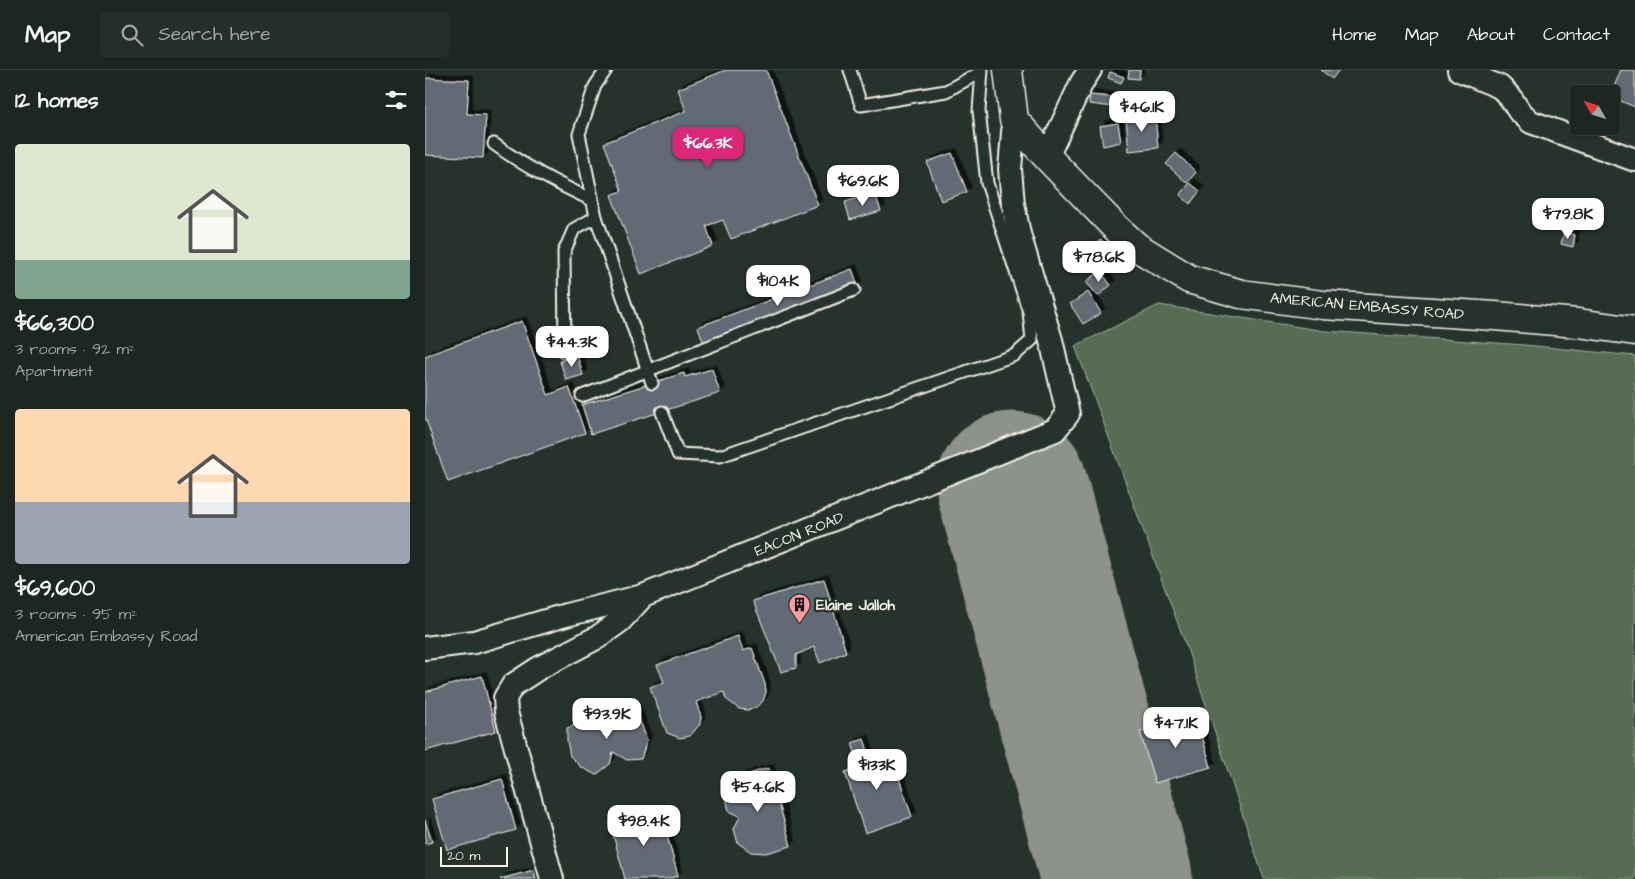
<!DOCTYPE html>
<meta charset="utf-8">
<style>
:root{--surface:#1c2622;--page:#252e2a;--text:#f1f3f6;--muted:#a0a5a5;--line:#3a4340;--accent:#db2777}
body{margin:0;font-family:"Architects Daughter",sans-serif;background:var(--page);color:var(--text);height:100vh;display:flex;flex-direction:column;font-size:19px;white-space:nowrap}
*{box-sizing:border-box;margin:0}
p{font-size:16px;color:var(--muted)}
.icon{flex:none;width:28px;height:28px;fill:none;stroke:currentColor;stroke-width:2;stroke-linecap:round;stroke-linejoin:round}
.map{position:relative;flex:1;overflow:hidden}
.sheet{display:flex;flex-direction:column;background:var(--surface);width:425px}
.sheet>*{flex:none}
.needle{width:32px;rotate:309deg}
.buttons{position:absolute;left:1145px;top:15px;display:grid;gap:10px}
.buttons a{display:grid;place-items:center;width:50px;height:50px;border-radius:5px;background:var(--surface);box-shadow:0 1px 4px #0004,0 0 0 1px var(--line);font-size:25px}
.scale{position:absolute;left:15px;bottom:12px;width:68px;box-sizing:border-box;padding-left:5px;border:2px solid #f4f1e8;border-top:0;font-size:14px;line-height:18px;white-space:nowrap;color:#f4f1e8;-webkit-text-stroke:4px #26332d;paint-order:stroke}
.price{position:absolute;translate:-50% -42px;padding:0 11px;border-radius:10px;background:#fff;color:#222;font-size:16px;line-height:32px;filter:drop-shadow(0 1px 2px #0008)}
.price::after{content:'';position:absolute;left:50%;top:30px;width:15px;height:11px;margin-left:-8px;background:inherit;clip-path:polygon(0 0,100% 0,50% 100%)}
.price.on{background:var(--accent);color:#fff}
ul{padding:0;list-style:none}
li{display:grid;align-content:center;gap:10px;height:265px;padding:0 15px}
li span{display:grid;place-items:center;height:155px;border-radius:5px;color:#555}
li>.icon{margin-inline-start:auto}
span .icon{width:90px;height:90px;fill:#fffc;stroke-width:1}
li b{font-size:21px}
h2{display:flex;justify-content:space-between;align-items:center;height:60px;padding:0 15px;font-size:21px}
header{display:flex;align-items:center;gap:30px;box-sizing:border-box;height:70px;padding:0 25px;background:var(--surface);border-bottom:1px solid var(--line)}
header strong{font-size:24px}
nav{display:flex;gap:28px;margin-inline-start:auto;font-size:18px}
.search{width:350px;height:45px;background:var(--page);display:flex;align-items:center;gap:12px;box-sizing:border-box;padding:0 18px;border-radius:5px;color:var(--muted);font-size:19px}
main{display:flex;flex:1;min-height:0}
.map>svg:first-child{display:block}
</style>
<header>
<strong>Map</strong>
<div class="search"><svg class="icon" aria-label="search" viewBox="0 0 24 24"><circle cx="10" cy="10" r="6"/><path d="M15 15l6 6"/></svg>Search here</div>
<nav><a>Home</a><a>Map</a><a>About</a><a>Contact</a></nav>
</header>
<main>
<section class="sheet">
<h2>12 homes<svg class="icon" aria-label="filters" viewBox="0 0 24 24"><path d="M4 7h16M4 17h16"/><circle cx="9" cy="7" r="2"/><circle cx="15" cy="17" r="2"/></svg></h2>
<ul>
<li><span style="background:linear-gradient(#dfe7d0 75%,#7fa58c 0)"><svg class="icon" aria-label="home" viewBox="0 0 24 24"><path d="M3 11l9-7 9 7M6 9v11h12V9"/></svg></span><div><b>$66,300</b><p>3 rooms · 92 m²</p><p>Apartment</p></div></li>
<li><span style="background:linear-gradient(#ffd9b3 60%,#9aa5b1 0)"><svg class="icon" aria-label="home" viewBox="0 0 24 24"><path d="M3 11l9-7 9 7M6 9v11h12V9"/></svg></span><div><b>$69,600</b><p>3 rooms · 95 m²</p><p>American Embassy Road</p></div></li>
</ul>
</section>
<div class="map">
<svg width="1210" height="809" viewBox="0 0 1210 809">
<defs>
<filter id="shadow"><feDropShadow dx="4.5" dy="-4.5" stdDeviation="0" flood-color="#0009"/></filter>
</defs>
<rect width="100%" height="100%" fill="#26332d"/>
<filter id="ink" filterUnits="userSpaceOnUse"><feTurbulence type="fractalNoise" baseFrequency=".02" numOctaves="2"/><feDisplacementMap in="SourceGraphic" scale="10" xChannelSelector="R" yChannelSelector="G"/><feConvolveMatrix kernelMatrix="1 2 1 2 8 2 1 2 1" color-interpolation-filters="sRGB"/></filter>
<g filter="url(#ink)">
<path fill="#566d52" stroke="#a5af9d" d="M734,235L900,261L1100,275L1210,286V809H839L762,578L650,276Z"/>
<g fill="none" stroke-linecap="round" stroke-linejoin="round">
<path stroke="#8d928a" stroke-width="151" d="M587,417L692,809"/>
</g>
<g fill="#626a74" stroke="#f4f1e8" filter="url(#shadow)">
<path d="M301,0H341L393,135L306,169L298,150L281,156L288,176L216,204L186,125L197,121L179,73L261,41L253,19Z"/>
<path d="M704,0H715L714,9L703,8Z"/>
<path d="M896,0H914L907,9Z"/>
<path d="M1196,0H1210V37L1186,27V24Z"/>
<path d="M685,2L699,7L696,13L683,8Z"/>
<path d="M0,8L44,10L42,44L61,45L58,88L0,85Z"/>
<path d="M665,25L698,28L697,38L664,34Z"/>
<path d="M730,45L733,78L704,81L701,48Z"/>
<path d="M693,53L696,72L678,76L675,56Z"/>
<path d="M527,83L542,122L516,131L502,92Z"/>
<path d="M751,83L771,102L762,113L741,94Z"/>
<path d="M765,113L775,121L765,134L755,125Z"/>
<path d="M450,123L456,141L425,150L420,132Z"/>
<path d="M1139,162L1150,165L1148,177L1136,174Z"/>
<path d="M676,169L689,187L676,196L664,179Z"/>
<path d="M427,199L433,216L279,274L273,257Z"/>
<path d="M675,201L686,215L673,226L661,212Z"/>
<path d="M663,222L676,243L658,254L645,234Z"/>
<path d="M97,251L123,325L144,317L160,363L23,412L0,347V286Z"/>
<path d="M152,285L158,305L141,310L135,291Z"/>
<path d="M287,299L295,323L166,364L157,335L259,303L260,307Z"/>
<path d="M399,509L421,582L395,593L389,577L371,585V598L356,602L328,531Z"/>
<path d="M313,566L318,581L327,578L340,614L341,622L338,631L331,637L323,640L314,639L301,629L299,622L271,632L276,647L275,654L265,666L255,668L242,663L225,617L239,612L232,595Z"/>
<path d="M57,606L71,661L0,681V622Z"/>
<path d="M209,635L222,670L216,689L202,690L188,682L185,694L171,705L156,697L145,686L142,670V658Z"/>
<path d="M771,645L786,697L730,713L715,662Z"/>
<path d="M439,669L447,693L467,687L487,747L440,763L420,702L435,697L427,673Z"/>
<path d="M344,698L366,776L341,783L326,782L313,773L309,759L315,746L304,741L300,723L317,706Z"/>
<path d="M77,709L91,760L22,780L7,729Z"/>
<path d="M235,739L253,806L241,809H200L185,753Z"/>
<path d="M0,750L7,772L0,774Z"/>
<path d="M109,800L111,809H75Z"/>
</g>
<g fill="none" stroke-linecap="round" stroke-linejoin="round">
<defs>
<g id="lane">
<path d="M181,0L170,16L154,64L171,147L227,313"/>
<path d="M425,0L436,35L521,21L556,2"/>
<path d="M69,74C102,98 131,113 167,130"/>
<path d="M140,282L139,182L149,159L171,147"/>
<path d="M157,326L429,220"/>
<path d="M237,342L253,384L295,386L590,285L607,270L604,242L562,113L554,41L557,0"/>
</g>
<g id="street">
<path d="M1034,0L1075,17L1085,27L1094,41L1106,52L1210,90"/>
<path d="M622,87L657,12L665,0"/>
<path d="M0,578L49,572L141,545L218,526L630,360L643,344L626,270L594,164L588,134L585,99L589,50"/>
<path d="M127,809L81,642L80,628L88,615L114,598L173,567L195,551L218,526"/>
</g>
<path id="secondary" d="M583,0L589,50L622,87L689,156L712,177L764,209L816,224L898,235L1070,246L1153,253L1210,261"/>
</defs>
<use href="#lane" stroke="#f4f1e8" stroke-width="15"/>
<use href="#street" stroke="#f4f1e8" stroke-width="26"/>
<use href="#secondary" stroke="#f4f1e8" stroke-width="31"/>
<use href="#lane" stroke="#26332d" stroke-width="11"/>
<use href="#street" stroke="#26332d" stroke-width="22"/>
<use href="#secondary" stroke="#26332d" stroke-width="28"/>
</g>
</g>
<defs>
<symbol id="building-pin" viewBox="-11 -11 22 30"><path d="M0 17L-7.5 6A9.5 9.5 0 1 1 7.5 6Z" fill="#ff9aa2" stroke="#26332d"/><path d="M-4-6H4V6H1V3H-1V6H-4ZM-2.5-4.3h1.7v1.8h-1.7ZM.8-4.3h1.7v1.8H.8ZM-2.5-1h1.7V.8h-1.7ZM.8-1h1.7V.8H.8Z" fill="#111"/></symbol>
</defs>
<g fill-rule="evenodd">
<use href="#building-pin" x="362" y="522" width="25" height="34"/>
</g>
<g text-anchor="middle" stroke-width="4.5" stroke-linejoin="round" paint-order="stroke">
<g font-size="15" fill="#f4f1e8" stroke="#26332d">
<text transform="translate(942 236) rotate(5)" y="5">AMERICAN EMBASSY ROAD</text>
<text transform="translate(374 464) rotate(-22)" y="5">EACON ROAD</text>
</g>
<g font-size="15" font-weight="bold" fill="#f4f1e8" stroke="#26332d" text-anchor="start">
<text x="391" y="540">Elaine Jalloh</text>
</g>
</g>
</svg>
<div class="buttons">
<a><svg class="needle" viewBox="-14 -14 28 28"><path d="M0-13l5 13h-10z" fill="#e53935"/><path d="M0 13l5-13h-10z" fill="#a0a5a5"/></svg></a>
</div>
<div class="scale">20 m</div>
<b class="price" style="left:717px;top:63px">$46.1K</b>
<b class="price on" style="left:283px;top:99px">$66.3K</b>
<b class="price" style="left:438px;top:137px">$69.6K</b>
<b class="price" style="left:1143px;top:170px">$79.8K</b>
<b class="price" style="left:674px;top:213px">$78.6K</b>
<b class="price" style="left:353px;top:237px">$104K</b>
<b class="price" style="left:147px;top:298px">$44.3K</b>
<b class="price" style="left:182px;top:670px">$93.9K</b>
<b class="price" style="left:751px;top:679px">$47.1K</b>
<b class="price" style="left:452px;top:721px">$133K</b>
<b class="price" style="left:333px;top:743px">$54.6K</b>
<b class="price" style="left:219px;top:777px">$98.4K</b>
</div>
</main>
